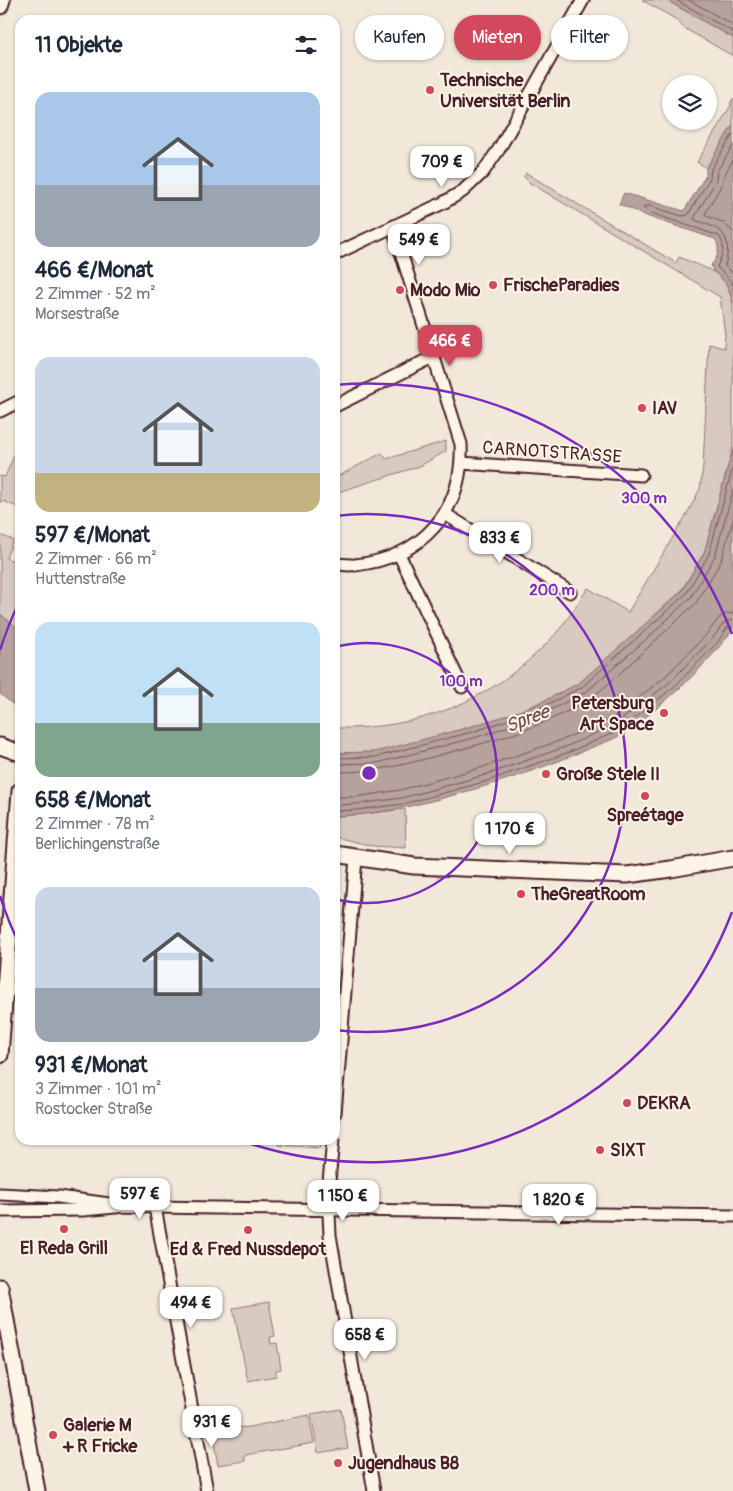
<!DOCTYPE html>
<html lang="de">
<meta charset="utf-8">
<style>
:root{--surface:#fff;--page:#f2f2f3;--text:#1f2937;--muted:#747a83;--accent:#d1495b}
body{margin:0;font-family:Pangolin,sans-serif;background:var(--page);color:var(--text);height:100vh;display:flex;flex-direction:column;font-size:19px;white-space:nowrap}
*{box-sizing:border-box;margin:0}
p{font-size:16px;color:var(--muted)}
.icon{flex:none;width:28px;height:28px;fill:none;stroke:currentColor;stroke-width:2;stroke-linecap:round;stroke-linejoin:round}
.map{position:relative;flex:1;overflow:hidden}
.panel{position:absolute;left:15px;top:15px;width:325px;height:1130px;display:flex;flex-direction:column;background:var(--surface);border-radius:15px;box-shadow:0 1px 4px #0004}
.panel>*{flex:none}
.top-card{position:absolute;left:355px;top:15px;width:302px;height:45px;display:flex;gap:10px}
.controls{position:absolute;left:662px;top:75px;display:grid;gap:10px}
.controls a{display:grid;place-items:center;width:55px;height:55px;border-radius:50%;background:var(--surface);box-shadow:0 1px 4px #0004;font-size:25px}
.price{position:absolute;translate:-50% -42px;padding:0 11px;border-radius:10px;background:#fff;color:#222;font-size:16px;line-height:32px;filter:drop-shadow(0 1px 2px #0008)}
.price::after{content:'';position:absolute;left:50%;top:30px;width:15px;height:11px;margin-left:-8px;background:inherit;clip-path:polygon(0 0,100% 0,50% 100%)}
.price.selected{background:var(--accent);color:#fff}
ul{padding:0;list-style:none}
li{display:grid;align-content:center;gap:10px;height:265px;padding:0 20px}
li span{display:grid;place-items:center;height:155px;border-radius:15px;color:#555}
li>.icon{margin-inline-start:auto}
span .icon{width:90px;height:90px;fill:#fffc;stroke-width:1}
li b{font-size:21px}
h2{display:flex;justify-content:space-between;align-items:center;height:60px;padding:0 20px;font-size:21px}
.chip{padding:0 18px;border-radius:22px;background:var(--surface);box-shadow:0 1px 4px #0004;font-size:18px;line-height:45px}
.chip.selected{background:var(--accent);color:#fff}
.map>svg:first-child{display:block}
</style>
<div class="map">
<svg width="733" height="1491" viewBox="0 0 733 1491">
<rect width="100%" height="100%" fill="#f1e8da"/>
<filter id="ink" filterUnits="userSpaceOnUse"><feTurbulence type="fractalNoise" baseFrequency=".02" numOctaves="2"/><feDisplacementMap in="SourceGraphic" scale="10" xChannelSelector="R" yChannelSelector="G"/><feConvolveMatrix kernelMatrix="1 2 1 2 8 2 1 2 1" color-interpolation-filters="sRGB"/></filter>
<g filter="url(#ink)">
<g fill="#d8cac0" stroke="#917476">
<path d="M642,0H666L733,38V56L684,28L677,21V20Z"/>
<path d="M733,98V125L706,168L697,162L731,105L730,104Z"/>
<path d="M526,173L676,263L679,257C708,270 724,269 733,303V448L704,553L681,591L592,673L579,683L558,695L504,717L398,747L375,752L335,753V728C419,730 492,701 550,640C565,624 576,606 588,588L628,612L688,512L700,489L703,466L709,344L724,348L725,335L720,297L530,183L524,177Z"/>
<path d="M446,441V451L420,466L335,493V478L382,453L386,459Z"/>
<path d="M20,452V508L3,501L0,502V476L5,477L15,453Z"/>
<path d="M0,535L13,540L6,558L20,564V630L0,614Z"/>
<path d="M405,809L406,848L373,846L335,837V816L357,815Z"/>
<path d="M280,1140H320V1148L279,1145Z"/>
<path d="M269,1302L275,1336L270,1337L271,1344L277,1343L281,1369L276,1370V1376L248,1381L233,1308Z"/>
<path d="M341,1409L348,1448L318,1453L311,1414Z"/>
<path d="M309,1415L314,1443L245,1455V1461L218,1465L212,1432L244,1427V1428Z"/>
</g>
<g fill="#b6a19c" stroke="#8b6d6f">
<path d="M666,0H733V38Z"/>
<path d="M733,125V303L726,282L713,271L711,265C718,258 721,248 715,239L649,217L619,204L624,193L684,211L706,175V168Z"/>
<path d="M733,448V629C705,668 664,705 624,733C612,741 596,745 583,751C541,769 498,783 454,795C414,806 376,815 335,816V753L375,752L470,727L532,707L579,683L682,591L704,553Z"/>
<path d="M0,614L20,630V710L0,694Z"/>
</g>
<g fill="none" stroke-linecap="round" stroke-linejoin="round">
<g stroke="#755358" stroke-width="1">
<path d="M676,0L733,32"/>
<path d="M689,0L733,25"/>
<path d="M733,134L711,169L710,178L688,215L682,216L646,205L643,208L651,213L719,236C727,247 721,256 717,267L729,279L733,285"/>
<path d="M733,146L717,171L716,181L694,218L695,220C722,229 733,234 725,266L733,274"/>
<path d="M733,160L725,174L722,184L705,214L707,216L724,223L733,232"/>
<path d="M335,758L376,757L472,732L534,711L582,687L686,594L709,554L733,466"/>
<path d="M335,764L377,763L474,738L536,717L586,692L651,635L691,597L715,556L733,490"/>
<path d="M335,772C378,773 410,763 451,752C504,738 561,722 605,687L696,603L721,561L733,520"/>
<path d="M335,797H356L400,790L480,768L562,740L613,718L666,676L706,635L719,618L725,614L733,613"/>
<path d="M335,805L357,804L402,798L482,776L565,747L616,724L670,682L712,639L723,624L728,621L733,620"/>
<path d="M335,811L357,810L403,804L484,782L567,753L620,730L675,686L717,643L727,628L733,627"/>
</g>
<defs>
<g id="minor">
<path d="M335,254L443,203L463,191L483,172L499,149L583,0"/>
<path d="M335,406L433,357"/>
<path d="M0,411L20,401"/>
<path d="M461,463L641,475"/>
<path d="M445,514L570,592"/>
<path d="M399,554L462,687"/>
<path d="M335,564L351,565"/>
<path d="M355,565C421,558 464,512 461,444L393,227"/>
<path d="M5,989L20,991"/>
<path d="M335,1113L356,858"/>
<path d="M333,1140L328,1192L330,1235L374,1491"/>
<path d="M0,1194L59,1197L109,1204"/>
<path d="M155,1207L207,1491"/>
<path d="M0,1211L83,1210L126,1206L155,1207L733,1216"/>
</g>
<g id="major">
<path d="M0,6L2,0"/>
<path d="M0,746L20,753"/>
<path d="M335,854L414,866L627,875L671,869L733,858"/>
<path d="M0,1055L20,791"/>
<path d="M0,1287L37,1491"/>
</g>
</defs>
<use href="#minor" stroke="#4a1f2b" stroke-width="15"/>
<use href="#major" stroke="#4a1f2b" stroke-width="19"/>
<use href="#minor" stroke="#fcf5e5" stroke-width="11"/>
<use href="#major" stroke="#fcf5e5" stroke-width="15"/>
</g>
</g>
<g fill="none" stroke="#7b2cbf" stroke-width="2.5">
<path d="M335 647A130 130 0 1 1 335 899"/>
<path d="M335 516A259 259 0 1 1 335 1030"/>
<path d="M732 912A389 389 0 0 1 242 1141M19 944A389 389 0 0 1 0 896M0 650A389 389 0 0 1 19 602M335 385A389 389 0 0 1 732 634"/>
</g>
<g fill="#d1495b" stroke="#fcf5e5" stroke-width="2">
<circle cx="430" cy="90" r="5"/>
<circle cx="493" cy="285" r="5"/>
<circle cx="400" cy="290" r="5"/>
<circle cx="642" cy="408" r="5"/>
<circle cx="664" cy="713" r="5"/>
<circle cx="546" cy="774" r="5"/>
<circle cx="645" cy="796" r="5"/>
<circle cx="521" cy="894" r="5"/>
<circle cx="627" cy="1103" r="5"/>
<circle cx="600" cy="1150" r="5"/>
<circle cx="64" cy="1229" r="5"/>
<circle cx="248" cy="1230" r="5"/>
<circle cx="53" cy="1435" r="5"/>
<circle cx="338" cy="1463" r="5"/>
</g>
<g text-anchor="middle" stroke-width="4" stroke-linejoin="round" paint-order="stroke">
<g font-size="18" font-weight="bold" fill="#4a1f2b" stroke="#fcf5e5" text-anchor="start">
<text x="440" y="86">Technische<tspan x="440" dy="21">Universität Berlin</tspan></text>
<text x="503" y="291">FrischeParadies</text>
<text x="410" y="296">Modo Mio</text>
<text x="652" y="414">IAV</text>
<text x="654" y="709" text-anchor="end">Petersburg<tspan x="654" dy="21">Art Space</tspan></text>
<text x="556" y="780">Große Stele II</text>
<text x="645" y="821" text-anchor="middle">Spreétage</text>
<text x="531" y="900">TheGreatRoom</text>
<text x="637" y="1109">DEKRA</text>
<text x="610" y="1156">SIXT</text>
<text x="64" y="1254" text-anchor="middle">El Reda Grill</text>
<text x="248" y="1255" text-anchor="middle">Ed &amp; Fred Nussdepot</text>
<text x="63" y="1431">Galerie M<tspan x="63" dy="21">+ R Fricke</tspan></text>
<text x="348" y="1469">Jugendhaus B8</text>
</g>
<g font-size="18" fill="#4a1f2b" stroke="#fcf5e5">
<text transform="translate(552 452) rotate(4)" y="6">CARNOTSTRASSE</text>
</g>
<g font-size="19" font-style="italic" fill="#704c53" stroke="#fcf5e5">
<text transform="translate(527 718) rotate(-21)" y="7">Spree</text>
</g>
</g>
<circle cx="369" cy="773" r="8" fill="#7b2cbf" stroke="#fcf5e5" stroke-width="2.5"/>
<g font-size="15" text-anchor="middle" font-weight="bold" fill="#7b2cbf" stroke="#fcf5e5" stroke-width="4" stroke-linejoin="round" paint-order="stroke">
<text x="644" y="503">300 m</text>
<text x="552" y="595">200 m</text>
<text x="461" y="686">100 m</text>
</g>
</svg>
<div class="controls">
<a><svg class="icon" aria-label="layers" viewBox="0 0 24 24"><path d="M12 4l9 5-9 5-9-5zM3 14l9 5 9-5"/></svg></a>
</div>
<b class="price" style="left:442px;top:188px">709 €</b>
<b class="price" style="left:419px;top:266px">549 €</b>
<b class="price selected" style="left:450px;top:367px">466 €</b>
<b class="price" style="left:500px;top:564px">833 €</b>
<b class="price" style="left:510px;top:855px">1 170 €</b>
<b class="price" style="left:140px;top:1220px">597 €</b>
<b class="price" style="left:343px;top:1222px">1 150 €</b>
<b class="price" style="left:559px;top:1226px">1 820 €</b>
<b class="price" style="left:191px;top:1329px">494 €</b>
<b class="price" style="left:365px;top:1361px">658 €</b>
<b class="price" style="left:212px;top:1448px">931 €</b>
<div class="top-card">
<a class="chip">Kaufen</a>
<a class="chip selected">Mieten</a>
<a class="chip">Filter</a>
</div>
<section class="panel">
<h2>11 Objekte<svg class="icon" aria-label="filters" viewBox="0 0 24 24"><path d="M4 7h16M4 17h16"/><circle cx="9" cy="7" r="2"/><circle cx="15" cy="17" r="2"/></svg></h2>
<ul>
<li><span style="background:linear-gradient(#a9c7e8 60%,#9aa5b1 0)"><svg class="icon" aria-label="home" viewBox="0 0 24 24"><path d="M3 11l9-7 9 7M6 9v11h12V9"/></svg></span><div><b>466 €/Monat</b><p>2 Zimmer · 52 m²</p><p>Morsestraße</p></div></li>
<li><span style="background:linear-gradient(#c9d6e8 75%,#c2b280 0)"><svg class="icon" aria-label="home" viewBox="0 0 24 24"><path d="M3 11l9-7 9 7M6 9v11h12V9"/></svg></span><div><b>597 €/Monat</b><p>2 Zimmer · 66 m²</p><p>Huttenstraße</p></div></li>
<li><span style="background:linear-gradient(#bfe0f5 65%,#7fa58c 0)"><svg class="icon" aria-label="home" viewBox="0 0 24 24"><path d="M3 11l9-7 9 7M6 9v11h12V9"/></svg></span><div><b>658 €/Monat</b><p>2 Zimmer · 78 m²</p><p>Berlichingenstraße</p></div></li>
<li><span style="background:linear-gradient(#c9d6e8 65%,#9aa5b1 0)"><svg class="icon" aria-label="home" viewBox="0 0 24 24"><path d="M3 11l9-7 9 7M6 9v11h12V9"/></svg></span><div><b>931 €/Monat</b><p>3 Zimmer · 101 m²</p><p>Rostocker Straße</p></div></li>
</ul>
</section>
</div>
